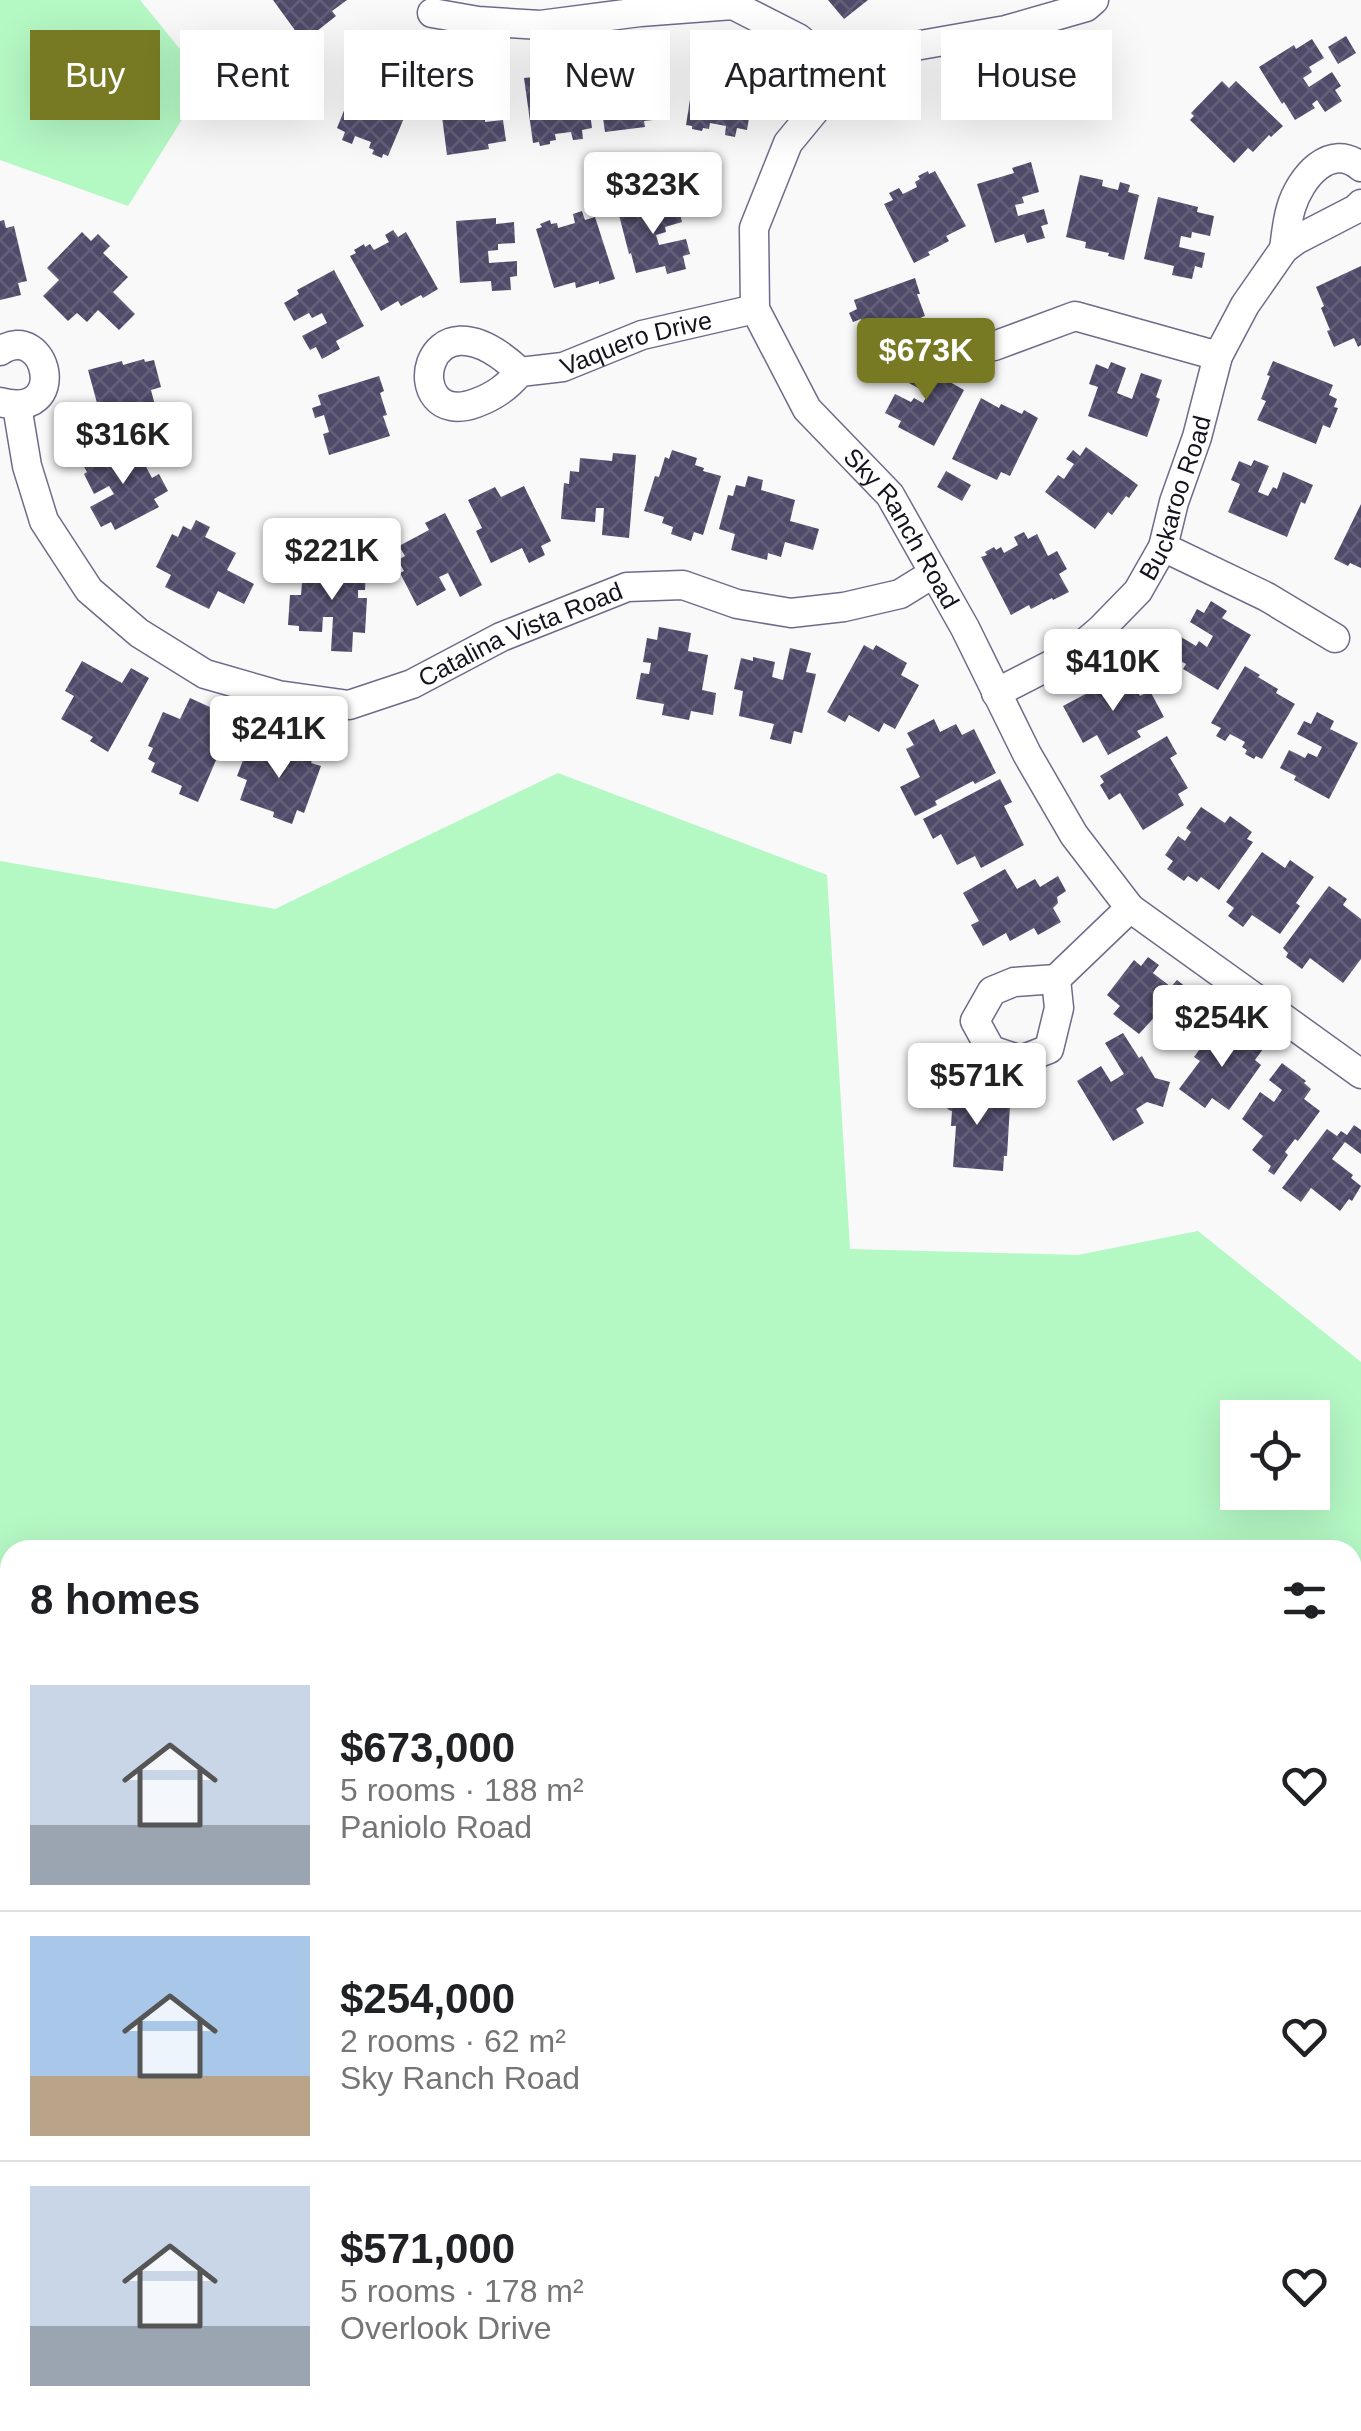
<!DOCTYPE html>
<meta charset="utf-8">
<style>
:root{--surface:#fff;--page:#f6f6f6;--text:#202124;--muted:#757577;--line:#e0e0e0;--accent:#777a22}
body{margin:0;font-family:Helvetica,sans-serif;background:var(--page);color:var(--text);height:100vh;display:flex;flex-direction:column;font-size:38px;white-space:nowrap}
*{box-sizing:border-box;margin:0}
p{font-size:32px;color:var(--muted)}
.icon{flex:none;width:55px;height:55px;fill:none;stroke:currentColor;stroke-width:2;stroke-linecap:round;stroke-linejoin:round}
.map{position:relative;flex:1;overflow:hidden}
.side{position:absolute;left:0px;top:1540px;width:1362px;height:892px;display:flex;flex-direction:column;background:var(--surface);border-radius:30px 30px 0 0;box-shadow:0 10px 40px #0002}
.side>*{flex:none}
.banner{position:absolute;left:30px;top:30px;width:1302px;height:90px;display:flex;gap:20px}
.tools{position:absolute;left:1220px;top:1400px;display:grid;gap:20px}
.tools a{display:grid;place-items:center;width:110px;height:110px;border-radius:0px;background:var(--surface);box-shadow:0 10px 40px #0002;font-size:50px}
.price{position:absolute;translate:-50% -85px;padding:0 22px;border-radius:10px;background:#fff;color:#222;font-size:32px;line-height:65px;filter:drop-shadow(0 2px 5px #0008)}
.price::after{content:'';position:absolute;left:50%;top:60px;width:30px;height:22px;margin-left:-15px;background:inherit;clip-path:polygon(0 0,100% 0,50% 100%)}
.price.current{background:var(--accent);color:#fff}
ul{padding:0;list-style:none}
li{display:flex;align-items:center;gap:30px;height:250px;padding:0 30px}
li+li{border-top:2px solid var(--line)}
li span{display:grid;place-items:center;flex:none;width:280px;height:200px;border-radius:0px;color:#555}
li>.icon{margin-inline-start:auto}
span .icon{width:120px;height:120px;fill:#fffc;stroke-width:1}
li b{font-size:42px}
h2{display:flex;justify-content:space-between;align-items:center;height:120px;padding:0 30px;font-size:42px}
.tag{padding:0 35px;border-radius:0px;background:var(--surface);box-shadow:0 10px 40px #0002;font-size:35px;line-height:90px}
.tag.current{background:var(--accent);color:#fff}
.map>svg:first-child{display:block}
</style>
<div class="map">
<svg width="1361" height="2431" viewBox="0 0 1361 2431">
<defs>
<pattern id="building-cross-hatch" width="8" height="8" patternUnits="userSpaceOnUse" patternTransform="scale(2.5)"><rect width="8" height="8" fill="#4f4a68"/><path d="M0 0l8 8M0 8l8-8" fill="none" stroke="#646079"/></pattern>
</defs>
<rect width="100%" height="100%" fill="#f9f9f9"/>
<g fill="#b4f8c4" fill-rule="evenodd">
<path d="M0,0H140L206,81L128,206L0,160Z"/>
<path d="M558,773L827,875L850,1249L1078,1255L1198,1231L1361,1362V2431H1078L1070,2423L1352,2422V1550H10V1893L0,1887V861L275,909ZM1238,1418H1312V1492H1238Z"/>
</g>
<g fill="url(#building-cross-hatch)">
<path d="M273,0H347L332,11L336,16L317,31L319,33L305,44Z"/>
<path d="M828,0H868L844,19Z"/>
<path d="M1346,36L1356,53L1338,64L1328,47Z"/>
<path d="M1312,39L1324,58L1309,67L1312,72L1303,78L1309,87L1332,72L1341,86L1335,90L1342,101L1325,112L1317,100L1312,104L1315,108L1295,120L1284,102L1282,104L1259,67L1294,45L1296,49Z"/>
<path d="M645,53L647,67L654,66L656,81L629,85L630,97L641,96V100L659,98L662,119L644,121L645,127L605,132L596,69L627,64L626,56Z"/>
<path d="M696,61L717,64L718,61L741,65L742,61L758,64L747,130L737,128L735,137L725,135L726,126L710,123L709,129L703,128L702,131L692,129V126L686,125Z"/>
<path d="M583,62L592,128L582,130L583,139L573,140L571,132L555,134L556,140L550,141V144L540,146L539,142L533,143L524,78L544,76L543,71L567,68V64Z"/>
<path d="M361,68L376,75L375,78L397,86L395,90L415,98L406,119L404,118L388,156L383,154L382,158L372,154L374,150L369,148L371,142L355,136L352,144L342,140L345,132L337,128Z"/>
<path d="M489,74L491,88L498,87L500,103L472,107L474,118L485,117V122L503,120L506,141L488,144L489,149L447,155L441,109L444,108L441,89L464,87V92L471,91L469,77Z"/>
<path d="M1222,81L1229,88L1236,81L1283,126L1271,137L1269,135L1253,152L1248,148L1234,163L1190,120L1194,116L1191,113Z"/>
<path d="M1031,162L1039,192L1022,197L1024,203L1015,205L1018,216L1044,209L1048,224L1041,226L1045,238L1027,243L1024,234L995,243L977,184L1014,173L1012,168Z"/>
<path d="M928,171L929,174L935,171L966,226L946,236L949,241L928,252L930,255L914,263L884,204L893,200L889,193L899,188L903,194L917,187L915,182L920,179L918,176Z"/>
<path d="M1080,175L1103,180L1102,186L1118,190L1120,182L1130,185L1128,192L1139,195L1124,260L1108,256L1109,253L1085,248L1086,242L1066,237Z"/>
<path d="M1158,197L1198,207L1197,212L1214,216L1210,236L1192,232L1191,238L1181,236L1179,247L1205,253L1202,268L1195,266L1192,279L1172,275L1174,266L1144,259Z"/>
<path d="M659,201L660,206L677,201L682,222L665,227L666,232L656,235L659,245L686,239L690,254L683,256L686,269L667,274L665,266L636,273L631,253L629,254L618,211Z"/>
<path d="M582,211L585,220L595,217L615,279L599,284V281L576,288L575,282L554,288L536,229L542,227L540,224L550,220L551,224L557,223L558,228L575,223L573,214Z"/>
<path d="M496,218V224L514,222L515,243L498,244V250L488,251L489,263L517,261V276L510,277L511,290L492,291L491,281L460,283L456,221Z"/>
<path d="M4,220L6,228L14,226L27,281L18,283L21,295L0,300V221Z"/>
<path d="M393,230L398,237L406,232L438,289L423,298L421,295L401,306L398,301L381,311L350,256L356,253L354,250L364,244L365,247L370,244L374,250L389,242L385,235Z"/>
<path d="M82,232L91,241L98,234L110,246L103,253L128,277L113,292L135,314L119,330L98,310L87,322L77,313L68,321L43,296L59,280L47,268Z"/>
<path d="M1361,266V345L1358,347L1354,338L1334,347L1327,331L1330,330L1321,308L1324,306L1316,287Z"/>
<path d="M334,270L364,326L336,341L340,349L322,359L316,347L310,350L302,336L327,323L322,313L312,318L309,313L294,321L284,303L299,294L297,290Z"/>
<path d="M915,278L920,294H917L925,316L920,318L927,338L868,359L861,338L867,336L861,319L853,322L849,313L857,309L854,300Z"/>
<path d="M924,357L941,367L935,378L942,382L943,378L964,390L934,446L898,427L901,421L885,413L895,394L911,402L914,398L923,403L928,393L903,380L911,366L917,369Z"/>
<path d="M144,359L145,362L154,360L161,387L151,390L158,417L87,436L79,407L97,403L88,370L122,361L123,365Z"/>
<path d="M1273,361L1333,385L1329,395L1337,399L1334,407L1338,408L1330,428L1323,425L1316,444L1257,420L1266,401L1261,399L1270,376L1267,375Z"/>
<path d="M1111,362L1126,368L1117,393L1132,399L1141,373L1162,380L1156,397L1160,399L1147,437L1088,416L1098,387L1089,384L1096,364L1108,369Z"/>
<path d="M379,376L384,391L380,393L387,415L383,416L390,436L329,455L323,434L329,432L324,415L315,418L312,408L321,405L318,395Z"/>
<path d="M981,398L999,408L1001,404L1022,414L1024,410L1038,418L1010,476L1001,472L997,480L952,459Z"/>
<path d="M135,446L152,478L159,474L168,491L154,499L159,507L115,530L111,522L101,527L90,507L114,494L109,486L94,494L84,474L87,472L82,463L111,448L115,457Z"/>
<path d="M1086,447L1138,485L1129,498L1126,496L1112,515L1108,512L1095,529L1045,492L1058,475L1064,479L1074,464L1066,459L1073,450L1080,456Z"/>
<path d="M672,450L697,458L695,465L704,468L703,471L721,476L703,535L694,532L691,541L671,534L673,527L662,523L664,517L644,511L655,476L659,477L665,457L669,459Z"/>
<path d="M613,453L636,455L629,538L602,535L604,508H596L595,522L561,519L564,483L569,484L570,471L579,472L580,458L612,461Z"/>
<path d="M1254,460L1269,466L1258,492L1268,496L1273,487L1277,489L1283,472L1313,485L1305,504L1301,502L1287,537L1228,512L1240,484L1231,480L1239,461L1251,466Z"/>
<path d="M946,471L971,485L962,501L937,487Z"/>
<path d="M748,476L763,480L761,490L795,500L790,521L819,529L813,550L785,542L781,557L768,553L767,560L731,550L735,534L719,529L728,495L733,496L736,485L745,487Z"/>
<path d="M524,486L551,541L541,546L545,555L529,563L522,548L491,563L476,531L482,528L468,500L495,487L501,497Z"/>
<path d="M1361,504V568L1350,563L1348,566L1334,559Z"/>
<path d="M445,513L482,585L460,597L448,573L439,577L446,590L417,606L400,573L404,571L398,560L405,556L399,546L429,530L425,523Z"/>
<path d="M196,520L210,527L205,537L236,553L227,570L254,584L244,604L218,591L209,609L165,587L171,575L156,567L172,534L178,537L183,526L191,530Z"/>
<path d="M1024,532L1028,539L1037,534L1048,556L1057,551L1067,569L1059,574L1069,592L1053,600L1052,598L1031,609L1029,605L1011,615L981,557L987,555L985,552L994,547L996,550L1001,547L1004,553L1018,545L1014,537Z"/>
<path d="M338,556L361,557L360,571H366L365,590H358V598H367L365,633L353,632L352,652L331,651L333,617H323L322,632L299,631V626L288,625L290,595H301L303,571L337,573Z"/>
<path d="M1211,601L1227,611L1222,618L1251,635L1218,690L1183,669L1186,664L1170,655L1181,637L1196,646L1199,641L1207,647L1213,636L1190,622L1197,609L1204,613Z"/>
<path d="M659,627L691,633L688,651L708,655L702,690L716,693L713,715L691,711L689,720L662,715L664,704L636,699L641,673L649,674L651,663L643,662L647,638L657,640Z"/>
<path d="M864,645L873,650L876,645L907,663L901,675L919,685L895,729L884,723L879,732L849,715L845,722L827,712Z"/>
<path d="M790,648L811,653L806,672L816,674L802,733L794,731L791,744L770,739L774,724L739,716L743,691L734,689L741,658L753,661V657L775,662L772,677L783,680Z"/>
<path d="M82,661L122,683L131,668L149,678L108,752L90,741L93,737L61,719L74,696L65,691Z"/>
<path d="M1245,666L1260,675L1258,677L1278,689L1276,693L1295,704L1262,759L1256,756L1254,759L1245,754L1247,750L1242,747L1245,742L1230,734L1225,741L1216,736L1221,728L1211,723Z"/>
<path d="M1127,672L1140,696L1150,691L1164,717L1137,731L1141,737L1108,755L1097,735L1083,743L1063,706Z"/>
<path d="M190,698L223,713L218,725L229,730L198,802L179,794L182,786L151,772L155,763L148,759L153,748L148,746L163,712L180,719Z"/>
<path d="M1317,712L1334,721L1330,729L1358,743L1329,799L1294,780L1296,776L1280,768L1289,750L1305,758L1308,753L1317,757L1322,747L1297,734L1304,721L1311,724Z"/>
<path d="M934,719L940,732L956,724L962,735L974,729L996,773L975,784L973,781L935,801L937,805L915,816L900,787L920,777L906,749L914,745L907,733Z"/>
<path d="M1167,736L1177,754L1170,758L1188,788L1178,794L1184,805L1143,830L1120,793L1109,800L1100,785L1104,782L1100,776Z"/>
<path d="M260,744L281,752L276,766L285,770L294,744L315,752L311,763L321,766L304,813L297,810L292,824L273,817L274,812L240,800L247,780L237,776L249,745L258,748Z"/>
<path d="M1000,779L1012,802L1004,806L1024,845L981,868L975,856L957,865L941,834L933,839L923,819Z"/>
<path d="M1201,807L1225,823L1230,816L1252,832L1247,839L1253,842L1219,890L1201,877L1197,882L1188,876L1184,881L1167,869L1173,861L1165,855L1178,836L1185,841L1191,832L1186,828Z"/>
<path d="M1262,852L1285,868L1290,860L1314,877L1296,903L1300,906L1280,934L1252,915L1243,927L1228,916L1234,908L1226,902Z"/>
<path d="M1005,869L1017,889L1035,879L1040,887L1058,876L1066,891L1057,897L1058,903L1053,908L1061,922L1038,935L1034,928L1010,941L1006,933L983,946L971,925L979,921L963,893Z"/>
<path d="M1329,886L1347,899L1343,905L1361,919V959L1343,983L1310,958L1302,969L1286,957L1288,953L1283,948Z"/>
<path d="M1148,957L1159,965L1153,973L1171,987L1177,980L1196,995L1191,1002L1200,1008L1185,1027L1162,1009L1139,1034L1113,1014L1120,1006L1107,995L1134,960L1141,966Z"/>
<path d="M1216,1027L1231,1038L1233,1035L1243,1043L1247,1037L1263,1049L1255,1060L1261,1065L1229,1110L1212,1098L1205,1108L1179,1089L1200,1061L1194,1057Z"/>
<path d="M1123,1033L1139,1058L1142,1056L1155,1078L1170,1082L1163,1107L1147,1102L1136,1109L1144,1123L1113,1141L1077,1081L1101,1066L1111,1082L1124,1074L1105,1043Z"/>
<path d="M1282,1063L1306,1081L1304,1083L1311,1089L1304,1099L1320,1111L1298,1141L1295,1139L1285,1152L1288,1155L1274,1175L1268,1171L1271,1166L1252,1150L1263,1136L1242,1119L1260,1092L1274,1102L1282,1090L1269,1080Z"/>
<path d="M956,1079L965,1089L992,1091L991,1103L1010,1105L1007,1156H1004L1003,1171L953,1167L956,1126H951L952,1111L949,1110L938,1099L943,1094L941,1092Z"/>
<path d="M1354,1125L1361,1130V1154L1345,1142L1332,1159L1353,1175L1351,1178L1361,1186L1352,1201L1349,1199L1340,1211L1311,1188L1301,1202L1282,1188L1327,1129L1337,1136L1341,1131L1347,1135Z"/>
<path d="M0,2265H7V2269H10V2324L0,2323Z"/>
<path d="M22,2422H73L71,2431H20Z"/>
<path d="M79,2422H107L131,2427L130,2431H78Z"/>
<rect x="420" y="2422" width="40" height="9"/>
<rect x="470" y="2422" width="41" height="9"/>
<path d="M668,2422H724L716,2431H660Z"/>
</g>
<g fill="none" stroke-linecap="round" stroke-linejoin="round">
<defs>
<g id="minor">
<path id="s1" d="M1094,0L1086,7L1006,30L915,46L844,75L788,143L754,228L755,309L807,409L890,495L965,628L1027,754L1074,835L1130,908L1361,1074"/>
<path d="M432,13L478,21L540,25L640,12L733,5L798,38L844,75"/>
<path d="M1284,249C1286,235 1287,221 1291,208C1300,178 1330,141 1361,167"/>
<path d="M994,346L1075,316L1218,356"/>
<path d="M0,351C47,320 71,421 0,402"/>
<path id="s2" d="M520,372C507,387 495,396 476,403C398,432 420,277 520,372L563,367L642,335L755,309"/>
<path id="s3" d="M17,406L27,466L44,521L89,590L139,633L205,674L278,695L349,705L412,684L501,637L627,587L683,585L737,604L791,613L844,607L900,594L934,573"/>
<path d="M1163,547L1267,597L1335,638"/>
<path id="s4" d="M996,693L1072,654L1100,630L1138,591L1163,547L1174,502L1197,437L1218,356L1245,305L1284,249L1296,240L1356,209L1361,204"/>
<path d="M1056,979L1059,1008L1049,1049L1021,1060L991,1050L975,1021L992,991L1014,982L1056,979L1130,908"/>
<path d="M0,2061L10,2063"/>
<path d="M0,2228L10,2230"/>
<path d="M782,2422L793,2431"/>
<path d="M375,2431L378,2422"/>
</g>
</defs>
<use href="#minor" stroke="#6f6a8a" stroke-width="31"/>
<use href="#minor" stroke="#fff" stroke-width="28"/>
</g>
<g text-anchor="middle" stroke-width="10" stroke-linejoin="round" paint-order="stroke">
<g font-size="25" fill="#14121e" stroke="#fff">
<text dy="9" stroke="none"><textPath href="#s2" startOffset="362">Vaquero Drive</textPath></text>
<text dy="9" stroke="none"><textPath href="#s4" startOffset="278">Buckaroo Road</textPath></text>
<text dy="9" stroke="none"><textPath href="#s1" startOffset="790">Sky Ranch Road</textPath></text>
<text dy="9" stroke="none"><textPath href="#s3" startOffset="678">Catalina Vista Road</textPath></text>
</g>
</g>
</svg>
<div class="tools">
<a><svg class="icon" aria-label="locate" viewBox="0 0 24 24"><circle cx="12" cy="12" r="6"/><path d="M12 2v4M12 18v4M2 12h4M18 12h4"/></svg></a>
</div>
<b class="price" style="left:653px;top:237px">$323K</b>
<b class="price current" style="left:926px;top:403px">$673K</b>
<b class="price" style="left:123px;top:487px">$316K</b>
<b class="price" style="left:332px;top:603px">$221K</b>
<b class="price" style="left:1113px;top:714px">$410K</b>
<b class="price" style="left:279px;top:781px">$241K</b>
<b class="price" style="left:1222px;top:1070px">$254K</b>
<b class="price" style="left:977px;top:1128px">$571K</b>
<div class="banner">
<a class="tag current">Buy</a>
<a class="tag">Rent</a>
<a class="tag">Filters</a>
<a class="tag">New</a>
<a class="tag">Apartment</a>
<a class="tag">House</a>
</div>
<section class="side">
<h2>8 homes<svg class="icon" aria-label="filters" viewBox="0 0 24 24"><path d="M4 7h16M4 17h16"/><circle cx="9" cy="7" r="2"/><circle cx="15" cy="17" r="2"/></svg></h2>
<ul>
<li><span style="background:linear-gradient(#c9d6e8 70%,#9aa5b1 0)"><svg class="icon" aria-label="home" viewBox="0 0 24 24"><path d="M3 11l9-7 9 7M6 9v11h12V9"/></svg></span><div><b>$673,000</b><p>5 rooms · 188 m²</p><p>Paniolo Road</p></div><svg class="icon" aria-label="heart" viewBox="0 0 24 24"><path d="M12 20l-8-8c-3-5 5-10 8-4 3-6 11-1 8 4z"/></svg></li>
<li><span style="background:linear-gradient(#a9c7e8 70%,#b9a48a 0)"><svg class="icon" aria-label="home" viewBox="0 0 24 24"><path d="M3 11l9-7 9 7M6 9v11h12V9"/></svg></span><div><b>$254,000</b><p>2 rooms · 62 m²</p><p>Sky Ranch Road</p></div><svg class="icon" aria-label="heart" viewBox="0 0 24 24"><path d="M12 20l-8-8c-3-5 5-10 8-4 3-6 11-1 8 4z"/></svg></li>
<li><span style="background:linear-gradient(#c9d6e8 70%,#9aa5b1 0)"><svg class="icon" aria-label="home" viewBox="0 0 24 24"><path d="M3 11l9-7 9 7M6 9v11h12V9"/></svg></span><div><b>$571,000</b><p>5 rooms · 178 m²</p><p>Overlook Drive</p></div><svg class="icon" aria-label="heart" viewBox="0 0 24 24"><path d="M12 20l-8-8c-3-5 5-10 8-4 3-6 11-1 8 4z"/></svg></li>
</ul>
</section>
</div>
